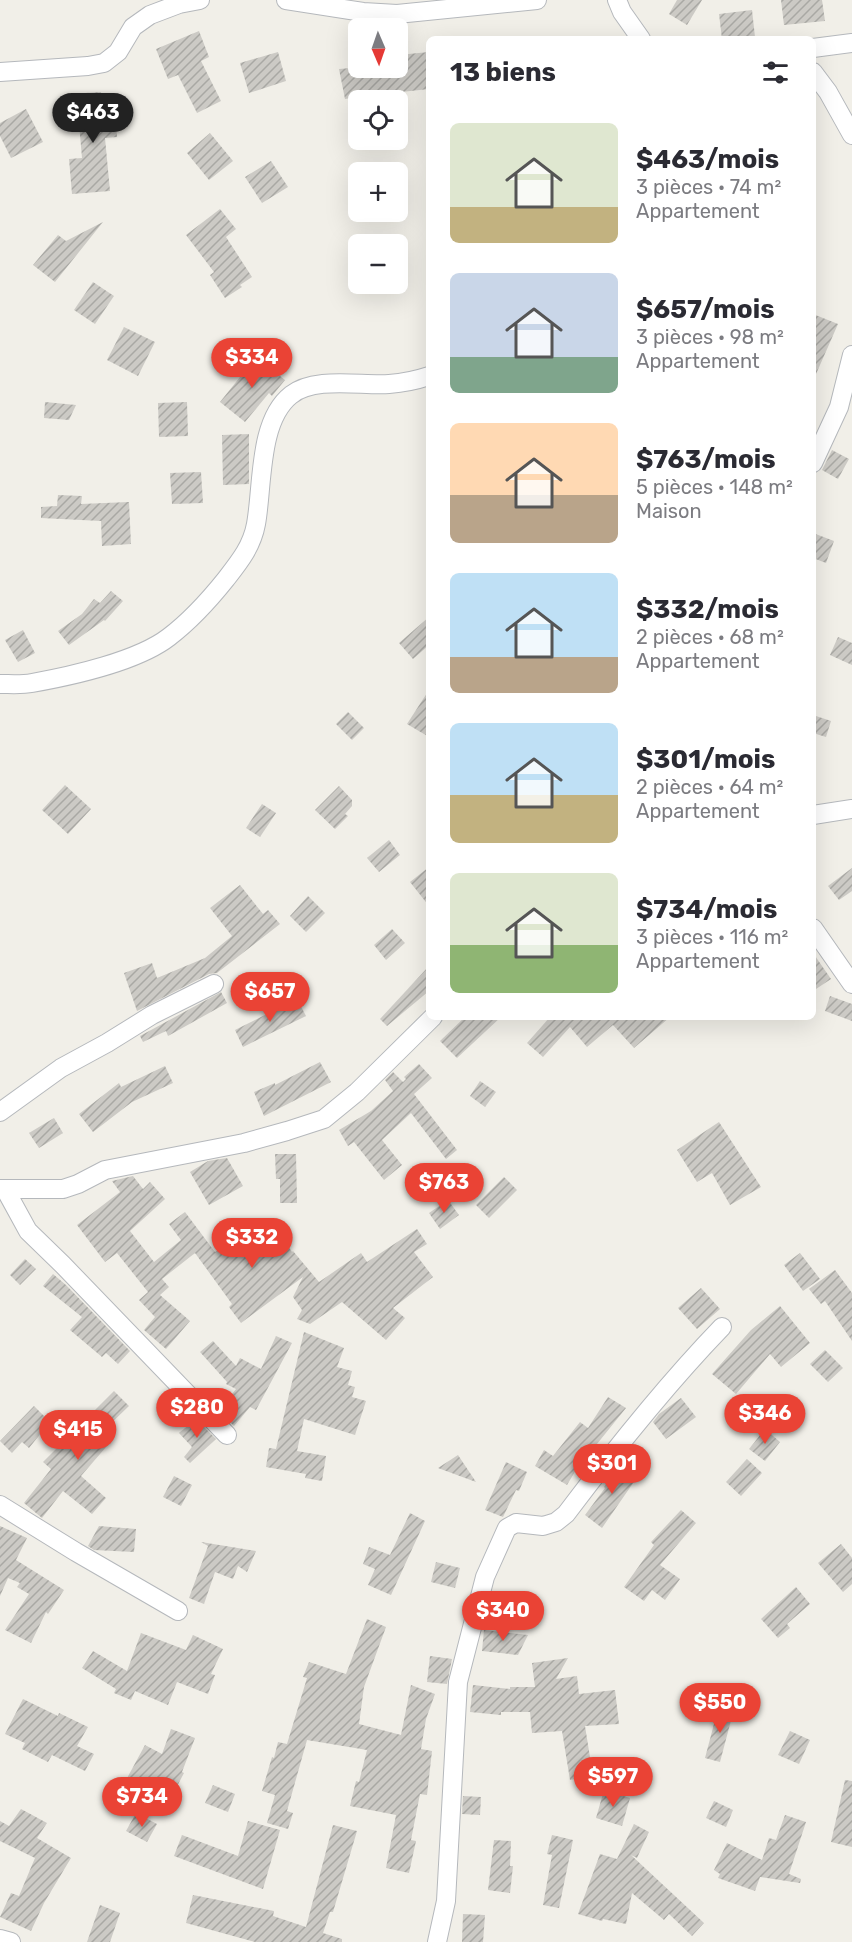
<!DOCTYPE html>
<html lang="fr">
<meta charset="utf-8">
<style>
:root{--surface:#fff;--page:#f2f2f3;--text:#2b2b33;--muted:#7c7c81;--accent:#ea4335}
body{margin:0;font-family:Rubik,sans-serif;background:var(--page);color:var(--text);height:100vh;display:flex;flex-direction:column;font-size:22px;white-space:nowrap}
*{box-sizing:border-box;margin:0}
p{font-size:20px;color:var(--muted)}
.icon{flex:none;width:33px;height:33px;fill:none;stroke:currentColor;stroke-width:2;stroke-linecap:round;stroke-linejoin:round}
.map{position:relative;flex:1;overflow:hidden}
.drawer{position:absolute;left:426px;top:36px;width:390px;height:984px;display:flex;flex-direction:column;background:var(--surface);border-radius:9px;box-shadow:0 6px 24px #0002}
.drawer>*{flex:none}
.needle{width:39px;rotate:178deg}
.tools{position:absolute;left:348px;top:18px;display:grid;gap:12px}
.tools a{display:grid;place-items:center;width:60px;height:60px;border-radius:9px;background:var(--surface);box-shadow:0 6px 24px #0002;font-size:30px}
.price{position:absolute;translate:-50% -51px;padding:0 14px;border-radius:21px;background:var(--accent);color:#fff;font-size:20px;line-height:39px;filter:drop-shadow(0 2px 3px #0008)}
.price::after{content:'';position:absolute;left:50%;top:36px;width:18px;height:14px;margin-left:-9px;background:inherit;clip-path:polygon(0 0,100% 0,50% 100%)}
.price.on{background:#222;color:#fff}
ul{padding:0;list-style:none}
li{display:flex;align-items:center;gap:18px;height:150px;padding:0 24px}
li span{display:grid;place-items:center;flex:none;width:168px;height:120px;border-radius:9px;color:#555}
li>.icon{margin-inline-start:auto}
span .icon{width:72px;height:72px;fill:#fffc;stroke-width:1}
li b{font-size:26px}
h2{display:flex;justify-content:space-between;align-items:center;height:72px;padding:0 24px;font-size:26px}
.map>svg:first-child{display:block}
</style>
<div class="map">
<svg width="852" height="1942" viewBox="0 0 852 1942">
<defs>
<pattern id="building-hatch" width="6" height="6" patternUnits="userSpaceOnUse" patternTransform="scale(1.5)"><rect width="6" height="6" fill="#cccac5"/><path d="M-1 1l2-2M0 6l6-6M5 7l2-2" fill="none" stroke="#a9a8a4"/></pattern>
</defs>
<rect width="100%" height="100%" fill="#f1efe8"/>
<g fill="url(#building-hatch)">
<path d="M677,0H702L687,25L669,14Z"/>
<path d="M781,0H822L825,21L784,25Z"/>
<path d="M752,10L755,37L722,39L719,14Z"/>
<path d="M199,31L209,57L201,61L221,101L197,113L178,75L168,79L156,49Z"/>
<path d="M278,52L286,81L249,93L240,63Z"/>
<path d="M429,52V89L401,92V90L345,99L339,69L351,68H398V55Z"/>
<path d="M101,92L102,98L114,97L117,137L105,138L110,191L72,194L69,159L82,158L77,100L86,99L85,93Z"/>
<path d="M26,109L43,142L11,158L0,136V123Z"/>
<path d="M210,133L233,161L209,180L187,153Z"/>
<path d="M271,161L288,187L262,203L245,177Z"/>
<path d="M220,209L236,229L226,237L252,277L240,285L242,287L225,298L210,275L214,272L186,235Z"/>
<path d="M103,222L55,282L33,265L58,235L66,241Z"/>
<path d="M93,282L114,296L95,324L74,310Z"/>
<path d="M813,314L838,324L813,381Z"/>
<path d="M124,327L155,342L138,376L107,360Z"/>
<path d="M256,357L285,380L272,396L269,393L245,422L220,402Z"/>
<path d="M45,402L76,405L69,420L44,418Z"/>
<path d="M187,402L188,436L159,437L158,403Z"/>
<path d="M249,434V484L223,485L222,435Z"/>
<path d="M832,450L849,459L838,479L822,470Z"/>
<path d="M201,472L203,503L172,504L170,473Z"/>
<path d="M58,495L82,496L81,504L129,502L131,544L102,546L101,521L41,518V507L57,506Z"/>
<path d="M813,533L834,541L826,563L813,558Z"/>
<path d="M111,591L123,601L105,621L104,620L69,645L58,631L82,614L94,599L100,603Z"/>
<path d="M429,617V645L413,659L399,643Z"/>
<path d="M23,630L35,653L18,662L5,640Z"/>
<path d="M838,637L852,643V665L830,655Z"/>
<path d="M429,690V737L407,724Z"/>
<path d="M348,712L364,728L352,740L336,724Z"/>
<path d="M813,715L831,721L826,737L813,733Z"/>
<path d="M65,785L91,809L68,834L42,810Z"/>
<path d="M339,786L352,800V806L345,814L348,816L335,829L315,810Z"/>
<path d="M262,804L276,813L260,837L246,828Z"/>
<path d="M389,840L400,855L379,872L367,858Z"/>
<path d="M429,867V906L410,882Z"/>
<path d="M852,868V891L839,900L828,886Z"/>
<path d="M240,885L263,914L268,910L280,924L217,973L209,974L137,1011L124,973L152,963L157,978L205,958L232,936L210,908Z"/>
<path d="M308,896L325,913L306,932L290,916Z"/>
<path d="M392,929L405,943L386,960L374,945Z"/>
<path d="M813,953L831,979L813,991Z"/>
<path d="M429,966V991L387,1026L380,1019Z"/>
<path d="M221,992L227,1003L168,1036L166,1031L143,1042L140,1036Z"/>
<path d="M830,996L852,1004V1021L825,1011Z"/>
<path d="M297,999L306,1016L243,1047L235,1030Z"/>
<path d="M465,1017H501L457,1058L440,1041Z"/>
<path d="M550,1017H670L634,1048L613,1025L587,1047L570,1027L543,1057L527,1043Z"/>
<path d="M320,1062L331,1082L264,1116L254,1092L275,1083V1085Z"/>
<path d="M419,1064L432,1078L414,1094L457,1150L446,1159L411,1113L382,1140L402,1165L384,1180L354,1142L348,1146L339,1130L371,1111L393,1091L385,1080L393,1072L403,1082L406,1079L404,1077Z"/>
<path d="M165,1066L173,1083L132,1102L93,1132L79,1114L119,1083L121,1087Z"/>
<path d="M480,1081L496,1092L485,1107L470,1096Z"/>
<path d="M54,1118L63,1133L39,1148L29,1133Z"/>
<path d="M719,1122L761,1187L730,1205L712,1173L697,1182L677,1150Z"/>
<path d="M275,1154H296L297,1203H280V1179H276Z"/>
<path d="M227,1158L243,1186L209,1205L190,1172L208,1161Z"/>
<path d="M133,1176L143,1189L150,1182L165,1199L130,1231L154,1262L181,1240L169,1224L185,1212L215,1252L266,1227L276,1245V1228L292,1252L293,1251L319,1282L361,1253L367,1262L417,1229L427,1244L414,1252L433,1277L393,1308L405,1318L386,1340L342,1302L310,1324L297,1319L302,1310L293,1297L303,1277L241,1323L229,1307L232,1304L195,1253L162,1279L169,1287L160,1295L190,1321L166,1349L144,1330L155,1317L139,1300L148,1292L117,1253L105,1262L77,1225L120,1192L112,1181Z"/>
<path d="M504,1177L517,1190L489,1218L476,1205Z"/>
<path d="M448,1200L459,1215L440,1229L429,1213Z"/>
<path d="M800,1253L820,1279L803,1291L784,1265Z"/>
<path d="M25,1259L36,1269L20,1285L10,1275Z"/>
<path d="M835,1270L852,1293V1341L825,1301L821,1304L809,1289Z"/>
<path d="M53,1274L66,1285L130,1351L118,1364L106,1353L102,1357L70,1330L82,1317L43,1286Z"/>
<path d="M701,1288L720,1309L697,1329L678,1308Z"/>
<path d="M780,1306L810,1343L781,1367L770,1354L736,1394L712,1374L751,1330Z"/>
<path d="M304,1332L344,1348L337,1367L352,1371L348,1385L355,1387L352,1397L366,1401L355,1435L304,1419L297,1451L326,1456L322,1481L305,1478L306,1474L266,1467L269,1448L276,1449Z"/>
<path d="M276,1336L292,1343L256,1410L250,1407L234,1426L219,1411L236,1389L226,1384L227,1382L200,1352L213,1341L236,1366L240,1358L261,1369Z"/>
<path d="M825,1350L843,1368L828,1382L810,1364Z"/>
<path d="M114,1391L129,1406L103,1431L113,1439L81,1476L106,1498L92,1514L63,1491L42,1518L24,1503L51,1469L43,1462Z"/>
<path d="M608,1397L626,1408L576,1470L567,1485L535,1466L544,1450L553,1456L580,1422L588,1428Z"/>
<path d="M681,1398L696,1417L666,1439L653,1422L659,1414Z"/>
<path d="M34,1406L50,1422L29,1448L22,1442L12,1453L0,1441Z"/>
<path d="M196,1419L216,1439L190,1463L184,1457L192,1447L179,1433Z"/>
<path d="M765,1429L780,1442L765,1461L749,1449Z"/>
<path d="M458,1455L476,1482L438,1468Z"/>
<path d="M747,1459L762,1473L741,1496L726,1482Z"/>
<path d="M506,1462L527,1472L519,1491L516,1490L503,1517L485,1510Z"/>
<path d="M621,1463L638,1476L602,1528L585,1515L605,1488L604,1487Z"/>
<path d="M174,1476L192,1485L181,1506L163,1497Z"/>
<path d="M681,1510L696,1523L660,1565L680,1579L665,1600L652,1590L644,1601L624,1587L654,1545L651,1542Z"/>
<path d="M410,1513L425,1521L391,1595L368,1585L375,1569L363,1564L369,1547L390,1555Z"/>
<path d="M0,1526L27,1538L16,1560L64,1590L48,1614L46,1612L31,1643L5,1630L29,1594L17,1587L20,1583L8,1578L0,1596Z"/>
<path d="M99,1526L136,1529L134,1552L94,1550L88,1546Z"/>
<path d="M201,1542L256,1551L247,1572L238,1566L233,1579L215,1572L204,1604L189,1598L208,1546Z"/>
<path d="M841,1544L852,1558V1584L843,1592L818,1563Z"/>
<path d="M436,1562L460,1568L455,1588L431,1582Z"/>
<path d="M796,1587L810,1604L787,1624L790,1628L778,1638L761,1619Z"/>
<path d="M367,1619L386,1627L364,1687L359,1724L401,1735L411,1685L435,1694L426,1719L421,1749L432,1751L427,1795L420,1794L411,1840L416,1841L409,1873L386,1868L396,1815L350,1806L356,1781L359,1782L367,1750L307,1740L287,1811L293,1813L288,1829L267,1823L275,1795L262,1791L272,1757L274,1758L278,1742L287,1744L307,1678L303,1677L309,1662L346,1674Z"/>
<path d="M484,1630L528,1635L518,1655L482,1651Z"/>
<path d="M141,1633L186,1650L193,1635L223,1649L211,1674L215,1675L208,1694L177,1682L168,1705L135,1691L131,1700L114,1693L116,1689L82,1668L93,1651L127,1671Z"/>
<path d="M430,1656L452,1659L447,1684L427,1682Z"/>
<path d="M568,1658L556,1679L577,1676L579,1694L615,1690L619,1724L585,1726L593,1776L570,1780L562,1731L532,1733L530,1712H501V1715L470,1712L473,1685L510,1689V1687H535L532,1663Z"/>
<path d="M23,1699L58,1716L59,1713L88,1727L77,1746L94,1754L85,1771L52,1755L48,1762L22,1749L25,1743L5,1734Z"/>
<path d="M719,1705L734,1709L720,1762L705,1758Z"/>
<path d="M171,1729L195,1738L182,1772L184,1773L173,1794L156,1784L142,1807L119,1793L145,1745L162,1754Z"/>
<path d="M790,1731L810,1740L799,1764L778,1755Z"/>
<path d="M845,1780L852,1781V1847L831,1842Z"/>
<path d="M213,1785L235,1794L228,1812L205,1803Z"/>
<path d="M604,1790L630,1798L622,1826L596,1818Z"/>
<path d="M463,1796L481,1797L480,1815L462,1814Z"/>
<path d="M714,1801L733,1810L726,1827L706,1818Z"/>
<path d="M21,1809L47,1823L37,1838L71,1858L44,1903L31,1931L0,1917L11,1893L19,1896L35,1858L0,1841V1821L9,1826Z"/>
<path d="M136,1813L157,1824L147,1842L126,1831Z"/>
<path d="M785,1815L806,1822L789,1874L801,1879L800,1883L760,1877L755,1891L718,1878L720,1874L714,1870L727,1843L762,1860L769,1838L776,1840Z"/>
<path d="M248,1821L280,1830L263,1889L174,1856L182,1835L238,1856Z"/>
<path d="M634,1824L649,1832L637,1858L631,1855L704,1923L692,1936L669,1914L664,1920L632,1893L626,1924L603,1919L602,1921L578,1914L600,1854L617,1859Z"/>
<path d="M333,1825L357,1831L333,1912H330L323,1933L342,1939V1942H255L186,1923L193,1895L274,1911L273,1916L306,1927Z"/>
<path d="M552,1835L573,1840L559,1908L543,1905L552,1855L547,1854Z"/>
<path d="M494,1840L511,1841L510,1866H513L510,1893L488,1890Z"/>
<path d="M100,1905L120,1913L110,1942H87Z"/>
<path d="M463,1914L485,1915L483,1942H462Z"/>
</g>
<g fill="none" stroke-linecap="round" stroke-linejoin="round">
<defs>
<g id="street">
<path d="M286,0L363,12L397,14L537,0"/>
<path d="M617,0L622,12L641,39"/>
<path d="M813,48L852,43"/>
<path d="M0,72L88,66L104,63L118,52L133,27L150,15L179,4L200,0"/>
<path d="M813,72L828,92L852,135"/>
<path d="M813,463L839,407L852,355"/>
<path d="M0,684C10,684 22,685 32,683C71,676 138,661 169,637C190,621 210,599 226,579C240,561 252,546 256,524C263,486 258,421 291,395C314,376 361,386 389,384C402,383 417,380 429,376"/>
<path d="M813,815L852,809"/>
<path d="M813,928L852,984"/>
<path d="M0,1112L61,1068L107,1043L152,1015L214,984"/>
<path d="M0,1189H5L28,1231L63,1265L227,1435"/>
<path d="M5,1189H63L78,1184L105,1170L244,1143L287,1131L324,1119L357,1092L433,1017"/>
<path d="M0,1505L76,1552L178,1611"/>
<path d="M0,1939L11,1942"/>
<path d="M437,1942L446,1901L458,1682L485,1577L507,1528L516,1523L543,1526L556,1522L566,1514C615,1449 665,1386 722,1327"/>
</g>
</defs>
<use href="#street" stroke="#b5b8bc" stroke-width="20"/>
<use href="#street" stroke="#fff" stroke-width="18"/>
</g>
</svg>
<div class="tools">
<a><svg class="needle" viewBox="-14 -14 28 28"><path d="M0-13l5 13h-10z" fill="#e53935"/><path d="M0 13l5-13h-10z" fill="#7c7c81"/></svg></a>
<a><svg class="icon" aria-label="locate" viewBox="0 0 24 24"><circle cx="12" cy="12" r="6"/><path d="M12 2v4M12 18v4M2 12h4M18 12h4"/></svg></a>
<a>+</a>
<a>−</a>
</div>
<b class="price on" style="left:93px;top:144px">$463</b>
<b class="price" style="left:252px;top:389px">$334</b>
<b class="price" style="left:270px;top:1023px">$657</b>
<b class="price" style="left:444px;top:1214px">$763</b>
<b class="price" style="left:252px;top:1269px">$332</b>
<b class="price" style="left:197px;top:1439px">$280</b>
<b class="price" style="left:765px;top:1445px">$346</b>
<b class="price" style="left:78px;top:1461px">$415</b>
<b class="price" style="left:612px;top:1495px">$301</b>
<b class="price" style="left:503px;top:1642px">$340</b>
<b class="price" style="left:720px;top:1734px">$550</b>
<b class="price" style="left:613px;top:1808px">$597</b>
<b class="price" style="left:142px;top:1828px">$734</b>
<section class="drawer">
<h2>13 biens<svg class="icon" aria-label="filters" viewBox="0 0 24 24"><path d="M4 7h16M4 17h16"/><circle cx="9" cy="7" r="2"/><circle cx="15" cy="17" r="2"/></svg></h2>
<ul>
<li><span style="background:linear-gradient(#dfe7d0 70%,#c2b280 0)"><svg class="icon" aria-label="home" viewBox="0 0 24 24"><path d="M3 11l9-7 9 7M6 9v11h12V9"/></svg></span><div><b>$463/mois</b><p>3 pièces · 74 m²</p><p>Appartement</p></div></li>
<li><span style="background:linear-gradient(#c9d6e8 70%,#7fa58c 0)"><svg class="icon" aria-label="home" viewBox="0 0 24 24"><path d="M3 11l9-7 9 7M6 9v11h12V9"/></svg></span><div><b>$657/mois</b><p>3 pièces · 98 m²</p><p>Appartement</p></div></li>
<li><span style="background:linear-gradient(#ffd9b3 60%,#b9a48a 0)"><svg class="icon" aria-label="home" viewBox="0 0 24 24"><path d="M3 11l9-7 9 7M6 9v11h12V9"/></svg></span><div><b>$763/mois</b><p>5 pièces · 148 m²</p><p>Maison</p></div></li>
<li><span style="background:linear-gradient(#bfe0f5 70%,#b9a48a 0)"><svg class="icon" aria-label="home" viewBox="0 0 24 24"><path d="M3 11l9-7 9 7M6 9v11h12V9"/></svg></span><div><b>$332/mois</b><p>2 pièces · 68 m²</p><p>Appartement</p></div></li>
<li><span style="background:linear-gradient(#bfe0f5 60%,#c2b280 0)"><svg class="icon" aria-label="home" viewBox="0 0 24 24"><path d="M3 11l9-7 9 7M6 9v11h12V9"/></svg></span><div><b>$301/mois</b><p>2 pièces · 64 m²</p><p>Appartement</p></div></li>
<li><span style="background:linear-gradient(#dfe7d0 60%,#8fb573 0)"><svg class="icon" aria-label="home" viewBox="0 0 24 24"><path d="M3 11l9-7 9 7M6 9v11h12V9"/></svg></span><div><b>$734/mois</b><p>3 pièces · 116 m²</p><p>Appartement</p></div></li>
</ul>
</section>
</div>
